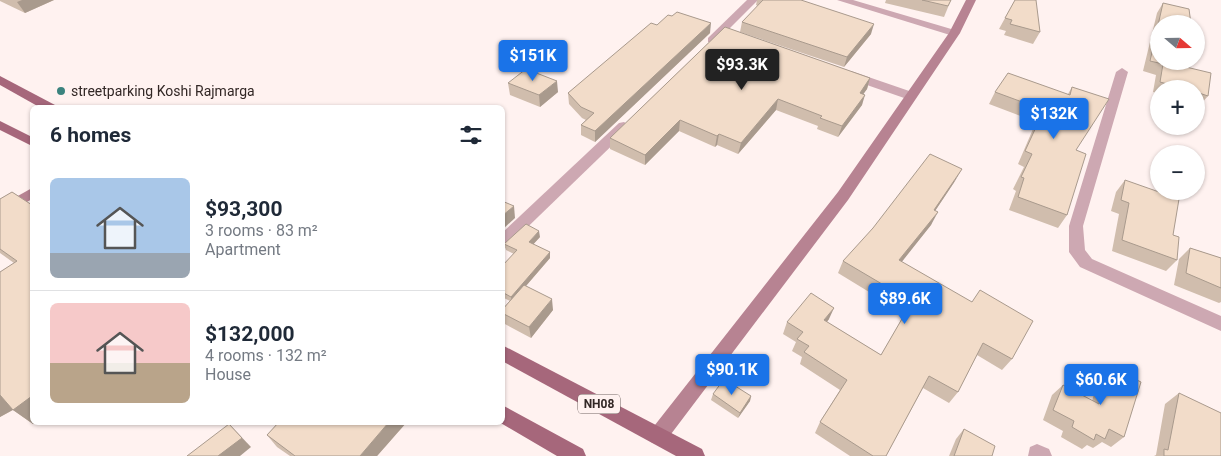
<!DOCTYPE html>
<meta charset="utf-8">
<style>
:root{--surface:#fff;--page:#f6f6f7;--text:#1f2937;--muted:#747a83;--line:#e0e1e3;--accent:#1a73e8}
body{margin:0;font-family:Roboto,sans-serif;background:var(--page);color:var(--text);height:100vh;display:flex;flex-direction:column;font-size:19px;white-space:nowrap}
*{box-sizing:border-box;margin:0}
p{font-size:16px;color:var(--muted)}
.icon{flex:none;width:28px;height:28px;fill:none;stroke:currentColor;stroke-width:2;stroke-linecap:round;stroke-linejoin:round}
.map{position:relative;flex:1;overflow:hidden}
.sheet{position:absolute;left:30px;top:105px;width:475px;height:320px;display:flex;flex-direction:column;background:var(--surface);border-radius:8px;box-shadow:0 1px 4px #0004}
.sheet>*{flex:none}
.needle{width:32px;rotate:110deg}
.buttons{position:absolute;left:1150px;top:15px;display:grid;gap:10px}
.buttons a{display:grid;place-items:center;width:55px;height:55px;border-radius:50%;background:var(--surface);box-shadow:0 1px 4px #0004;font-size:25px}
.price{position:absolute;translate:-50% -42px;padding:0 11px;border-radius:5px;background:var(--accent);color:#fff;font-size:16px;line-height:32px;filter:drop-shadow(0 1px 2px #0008)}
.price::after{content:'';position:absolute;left:50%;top:30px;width:15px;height:11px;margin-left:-8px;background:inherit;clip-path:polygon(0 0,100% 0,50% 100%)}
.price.selected{background:#222;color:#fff}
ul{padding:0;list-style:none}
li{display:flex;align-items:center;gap:15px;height:125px;padding:0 20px}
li+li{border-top:1px solid var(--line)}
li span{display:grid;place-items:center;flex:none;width:140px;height:100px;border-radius:8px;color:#555}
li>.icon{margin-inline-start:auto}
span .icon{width:60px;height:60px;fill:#fffc;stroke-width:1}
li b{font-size:21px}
h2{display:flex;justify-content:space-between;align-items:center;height:60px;padding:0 20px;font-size:21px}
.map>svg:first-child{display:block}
</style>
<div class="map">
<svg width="1221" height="456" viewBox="0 0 1221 456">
<rect width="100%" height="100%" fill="#fff2f0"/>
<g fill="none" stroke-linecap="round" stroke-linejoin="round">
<g fill="#cda8b2" fill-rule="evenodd">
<path d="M747,0H758L716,42H708V38Z"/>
<path d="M837,0H853L958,31L960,33L954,36L950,35Z"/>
<path d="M1122,68L1128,72L1083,226L1085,250L1092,259L1221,316V331L1080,267L1069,252V226L1116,72Z"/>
<path d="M851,71L915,93L917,96L911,100L907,99L847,78V72Z"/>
<path d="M624,122L630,126L629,129L507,247L502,249V233L619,123Z"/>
<path d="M1037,444L1049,449L1052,456H1028L1030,447Z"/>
</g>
<g fill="#b78392" fill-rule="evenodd">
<path d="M966,0H976L960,33L848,200L665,442L658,445L651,442L648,436L651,430L838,192L949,33Z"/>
<path d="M32,188V199L0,218V206Z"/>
</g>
<g fill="#a6677b" fill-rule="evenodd">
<path d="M0,76L55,105L57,108H41L0,85Z"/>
<path d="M0,121L32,137V146L0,130Z"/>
<path d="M502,345L702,449L705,456H676L502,361Z"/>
<path d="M502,405L583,449L586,456H557L499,422H502Z"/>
</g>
</g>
<g fill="#d0bdad">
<path d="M0,0H54L25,13L0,1Z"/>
<path d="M757,0H801L871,34L844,67L740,32L742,22L758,6L756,5Z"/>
<path d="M886,0H951L944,17L885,3Z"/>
<path d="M1015,0L1040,32L1033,44L1004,35L1006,31L999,29Z"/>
<path d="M1163,3L1186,67L1208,96L1199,106L1196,105V89H1159V94L1153,92L1156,75L1143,71L1157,13Z"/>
<path d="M657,25L710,33L595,142L581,135V125L586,120L582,118L569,104L568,93Z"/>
<path d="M725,27L870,78L867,89L863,94L862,105L838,137L817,129L818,126L776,110L738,154L717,145L715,147L679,131L645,165L610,149V138Z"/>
<path d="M508,83L558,92L540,107L510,95Z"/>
<path d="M1072,87L1076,150L1067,215L1058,228L1009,210L1016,191L1013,189L1024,167L1018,164L1036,122L989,104L995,92L1068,94Z"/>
<path d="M1125,180L1173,235L1177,260L1166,271L1112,251L1119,214L1111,211L1116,192Z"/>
<path d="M955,181L935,211L931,225L901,262L1012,359L1002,370L977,355L958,392L949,403L923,388L886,456H850L815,433L820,422L840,390L800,364L802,357L792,351L796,342L783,334L787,322L829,319L827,322L881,355L903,317L896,312L897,309L838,273L843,261Z"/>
<path d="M12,192L32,205V422H35L33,424L13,410L0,417V272L14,263L0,253V199Z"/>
<path d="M540,237L533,244L550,258L526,286L553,310L531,338L503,323L502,310L510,301L502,297V266L514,254L506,250L504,244Z"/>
<path d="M1190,248L1221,258V302L1219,303L1174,285L1179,259Z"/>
<path d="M1110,367L1124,437L1111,447L1102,442L1093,448L1087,445L1082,449L1061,437L1063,431L1043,420L1052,395L1063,385L1092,401L1099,377Z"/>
<path d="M1179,393L1221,456H1154L1156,455L1165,404Z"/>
<path d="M713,394L751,396L750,401L738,418L711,400Z"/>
<path d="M279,422H406V423L377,456H290L277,447L267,435Z"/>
<path d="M964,429L992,456H949L956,439Z"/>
</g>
<g fill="#a99a8d">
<path d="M22,0H54L25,13L17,2Z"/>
<path d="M711,23L710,33L595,142V131Z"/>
<path d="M874,24L871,34L844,67L847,57Z"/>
<path d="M870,78L867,89L857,103L860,93Z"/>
<path d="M557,81L558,92L540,107L539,95Z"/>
<path d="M865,95L862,105L838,137L842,126Z"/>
<path d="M778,99L776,110L738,154L741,143Z"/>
<path d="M680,120L679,131L645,165V155Z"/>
<path d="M719,134L717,145L715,147L717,136Z"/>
<path d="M962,169L955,181L927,223L934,210Z"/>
<path d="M514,206L515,218L502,230V216Z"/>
<path d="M938,212L931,225L893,273L899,260Z"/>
<path d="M539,231L540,237L530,248L529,242Z"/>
<path d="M550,252V258L512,302L511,297Z"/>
<path d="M552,299L553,310L531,338L529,327Z"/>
<path d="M834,308L829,319L819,332L824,320Z"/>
<path d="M0,394L32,396V422H35L33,424L13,410L18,407L0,417Z"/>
<path d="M751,396L750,401L738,418L740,413Z"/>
<path d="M389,422L406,423L377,456H360Z"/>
<path d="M229,424L251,447L240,456H218Z"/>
</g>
<g fill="#f2dcc9" stroke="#a99a8d">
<path d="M763,0H801L874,24L847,57L742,22Z"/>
<path d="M922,0H951L948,6Z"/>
<path d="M1015,0H1036L1040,32L1010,24L1012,20L1005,18Z"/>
<path d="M1163,3L1189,9L1191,24H1159V61H1187L1186,67L1211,73L1208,96L1196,92V89H1185L1160,82L1163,64L1150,61Z"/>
<path d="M677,12L711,23L595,131L581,125L594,113L581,107L568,93L651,23L657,25L668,15L672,16Z"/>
<path d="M725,27L870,78L860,93L865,95L842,126L820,118L822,116L778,99L741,143L719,134L717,136L680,120L645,155L610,138Z"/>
<path d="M526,69L557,81L539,95L508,83Z"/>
<path d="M1008,73L1070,95L1072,87L1109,99L1076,150L1086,154L1067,215L1018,197L1024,178L1021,177L1032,154L1025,151L1044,110L995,92Z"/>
<path d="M930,154L962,169L934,210L938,212L899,260L972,302L980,290L1033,321L1012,359L983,343L958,392L929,376L886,456H873L820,422L847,380L804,352L809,346L797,339L803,332L787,322L811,293L834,308L824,320L881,355L910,305L902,300L904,297L843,261L873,228Z"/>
<path d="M1125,180L1179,199L1173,235L1179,237L1177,260L1122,240L1129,203L1121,200Z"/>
<path d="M12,192L32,205V396L13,410L0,395V272L17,261L0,249V199Z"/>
<path d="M502,201L514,206L502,216Z"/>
<path d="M526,224L539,231L529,242L550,252L511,297L502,292V266L517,250L504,244Z"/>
<path d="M1190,248L1221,258V288L1186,273Z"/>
<path d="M524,285L552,299L529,327L502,313V310Z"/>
<path d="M1110,367L1141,382L1124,437L1109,429L1105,439L1096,434L1094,440L1072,427L1074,421L1053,410L1063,385L1099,404Z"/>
<path d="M724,379L751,396L740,413L713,394Z"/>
<path d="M1179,393L1221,413V456H1164V449L1168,450Z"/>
<path d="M279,422H389L360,456H295L267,435Z"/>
<path d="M229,424L242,438L218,456H187Z"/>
<path d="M964,429L995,446L992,456H954Z"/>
</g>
<circle fill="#3b837e" stroke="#fff2f0" stroke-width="2" cx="61" cy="91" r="5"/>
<g text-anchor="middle" stroke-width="4" stroke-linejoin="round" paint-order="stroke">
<rect fill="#fff2f0" stroke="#706462" stroke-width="1" x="578" y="394.5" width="42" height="19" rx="4"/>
<g font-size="12" font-weight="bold" fill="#322725">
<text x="599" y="408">NH08</text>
</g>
<g font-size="14" fill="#322725" stroke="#fff2f0" text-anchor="start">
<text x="71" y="96">streetparking Koshi Rajmarga</text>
</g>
</g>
</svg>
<div class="buttons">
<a><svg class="needle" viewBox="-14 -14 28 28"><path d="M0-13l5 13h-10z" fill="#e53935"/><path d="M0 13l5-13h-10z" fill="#747a83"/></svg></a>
<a>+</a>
<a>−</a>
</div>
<b class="price" style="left:533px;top:82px">$151K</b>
<b class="price selected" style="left:742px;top:91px">$93.3K</b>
<b class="price" style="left:1054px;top:140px">$132K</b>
<b class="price" style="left:905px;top:325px">$89.6K</b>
<b class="price" style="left:732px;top:396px">$90.1K</b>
<b class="price" style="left:1101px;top:406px">$60.6K</b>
<section class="sheet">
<h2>6 homes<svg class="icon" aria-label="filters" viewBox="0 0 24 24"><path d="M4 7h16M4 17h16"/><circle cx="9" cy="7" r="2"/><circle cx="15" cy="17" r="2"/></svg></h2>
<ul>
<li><span style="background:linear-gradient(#a9c7e8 75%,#9aa5b1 0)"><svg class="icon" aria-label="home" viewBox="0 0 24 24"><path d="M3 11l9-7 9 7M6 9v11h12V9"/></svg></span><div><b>$93,300</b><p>3 rooms · 83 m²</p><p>Apartment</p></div></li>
<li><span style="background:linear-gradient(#f6c9c9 60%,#b9a48a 0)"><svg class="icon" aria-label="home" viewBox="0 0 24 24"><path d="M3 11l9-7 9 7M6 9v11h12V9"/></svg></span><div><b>$132,000</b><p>4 rooms · 132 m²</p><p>House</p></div></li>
</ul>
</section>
</div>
